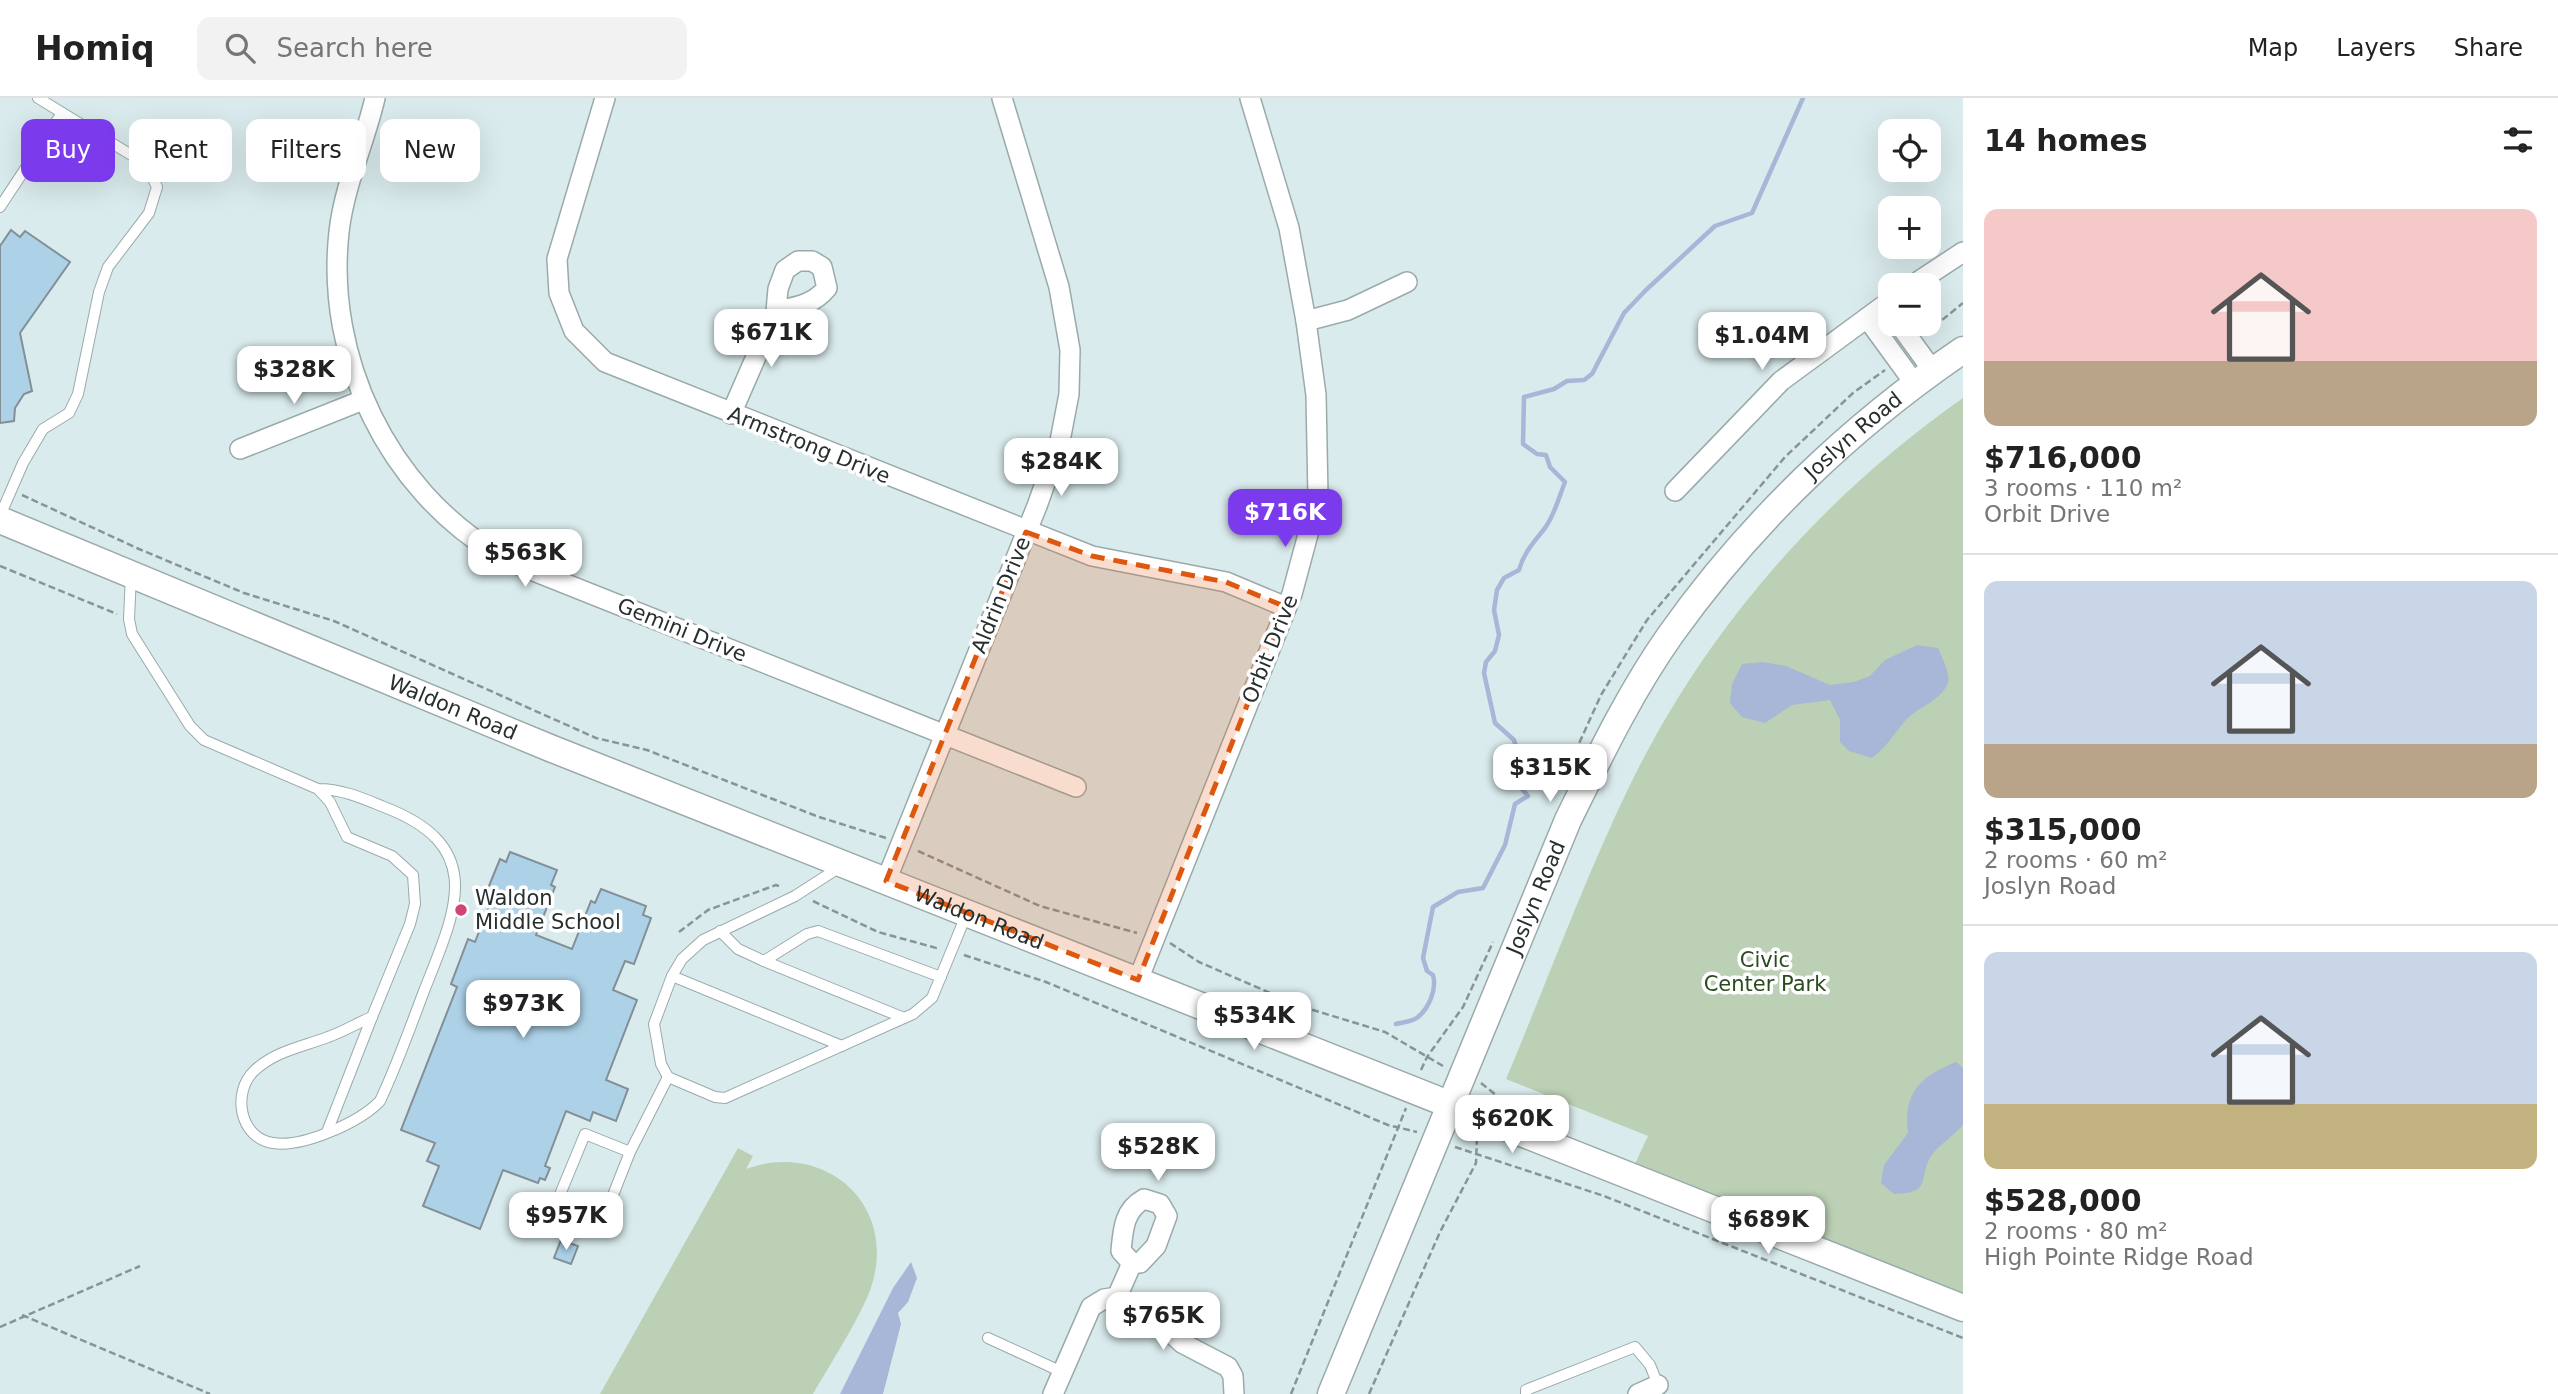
<!DOCTYPE html>
<meta charset="utf-8">
<style>
:root{--surface:#fff;--page:#f2f2f2;--text:#222;--muted:#767676;--line:#e0e0e0;--accent:#7c3aed}
body{margin:0;font-family:"DejaVu Sans",sans-serif;background:var(--page);color:var(--text);height:100vh;display:flex;flex-direction:column;font-size:26px;white-space:nowrap}
*{box-sizing:border-box;margin:0}
p{font-size:23px;color:var(--muted)}
.icon{flex:none;width:38px;height:38px;fill:none;stroke:currentColor;stroke-width:2;stroke-linecap:round;stroke-linejoin:round}
.map{position:relative;flex:1;overflow:hidden}
.panel{display:flex;flex-direction:column;background:var(--surface);width:595px}
.panel>*{flex:none}
.top-card{position:absolute;left:21px;top:21px;width:665px;height:63px;display:flex;gap:14px}
.buttons{position:absolute;left:1878px;top:21px;display:grid;gap:14px}
.buttons a{display:grid;place-items:center;width:63px;height:63px;border-radius:14px;background:var(--surface);box-shadow:0 7px 28px #0002;font-size:35px}
.price{position:absolute;translate:-50% -60px;padding:0 16px;border-radius:14px;background:#fff;color:#222;font-size:23px;line-height:46px;filter:drop-shadow(0 2px 4px #0008)}
.price::after{content:'';position:absolute;left:50%;top:42px;width:21px;height:16px;margin-left:-10px;background:inherit;clip-path:polygon(0 0,100% 0,50% 100%)}
.price.active{background:var(--accent);color:#fff}
ul{padding:0;list-style:none}
li{display:grid;align-content:center;gap:14px;height:371px;padding:0 21px}
li+li{border-top:2px solid var(--line)}
li span{display:grid;place-items:center;height:217px;border-radius:14px;color:#555}
li>.icon{margin-inline-start:auto}
span .icon{width:126px;height:126px;fill:#fffc;stroke-width:1}
li b{font-size:30px}
h2{display:flex;justify-content:space-between;align-items:center;height:84px;padding:0 21px;font-size:30px}
.chip{padding:0 24px;border-radius:14px;background:var(--surface);box-shadow:0 7px 28px #0002;font-size:24px;line-height:63px}
.chip.active{background:var(--accent);color:#fff}
header{display:flex;align-items:center;gap:42px;box-sizing:border-box;height:98px;padding:0 35px;background:var(--surface);border-bottom:2px solid var(--line)}
header strong{font-size:33px}
nav{display:flex;gap:38px;margin-inline-start:auto;font-size:24px}
.search{width:490px;height:63px;background:var(--page);display:flex;align-items:center;gap:18px;box-sizing:border-box;padding:0 24px;border-radius:14px;color:var(--muted);font-size:26px}
main{display:flex;flex:1;min-height:0}
.map>svg:first-child{display:block}
</style>
<header>
<strong>Homiq</strong>
<div class="search"><svg class="icon" aria-label="search" viewBox="0 0 24 24"><circle cx="10" cy="10" r="6"/><path d="M15 15l6 6"/></svg>Search here</div>
<nav><a>Map</a><a>Layers</a><a>Share</a></nav>
</header>
<main>
<div class="map">
<svg width="1963" height="1296" viewBox="0 0 1963 1296">
<rect width="100%" height="100%" fill="#daebed"/>
<g fill="#bcd0b5">
<path d="M1963,300V1200L1634,1068L1648,1038L1506,981C1547,884 1583,784 1629,689C1705,532 1821,400 1963,300Z"/>
<path d="M738,1050L753,1058L746,1071C821,1043 895,1102 873,1183C865,1213 830,1266 813,1296H600Z"/>
</g>
<g fill="#a8b6d7">
<path d="M1917,547L1938,550C1942,561 1952,576 1947,587C1940,602 1920,609 1909,619C1895,633 1888,648 1872,660L1849,653L1840,644V622L1830,602L1792,607L1765,625L1742,619L1730,605L1732,586L1742,566L1763,564L1786,568L1830,587L1854,584L1870,578L1885,562Z"/>
<path d="M1956,964L1963,970V1027C1954,1037 1942,1045 1934,1054C1915,1078 1936,1095 1894,1096L1881,1085L1884,1067L1908,1035C1903,994 1920,979 1956,964Z"/>
<path d="M911,1164L917,1180L908,1204L898,1215L901,1226L883,1296H840L893,1190Z"/>
</g>
<g fill="none" stroke-linecap="round" stroke-linejoin="round">
<path stroke="#a8b6d7" stroke-width="4.5" d="M1396,926C1402,924 1413,924 1418,919C1429,910 1437,891 1433,877L1427,873L1423,860L1433,809L1458,794L1483,790L1505,747L1515,706L1528,698L1517,685L1521,680V666L1514,642L1495,625L1484,575L1486,564L1495,553L1499,537L1494,512L1497,492L1504,480L1519,472C1524,454 1534,444 1545,430C1555,416 1559,399 1565,384L1550,369L1546,357L1537,356L1523,346L1524,299L1554,291L1567,283L1584,282L1592,276L1624,215L1646,192L1715,128L1752,115L1803,0"/>
</g>
<g fill="#add2e8" stroke="#838f97" stroke-width="2">
<path d="M11,132L20,139L25,133L70,164L20,235L32,293L24,296L15,310L14,323L0,325V148Z"/>
<path d="M510,754L557,772L551,787L555,789L536,837L572,851L591,803L595,805L601,791L646,808L643,817L651,820L634,866L625,863L613,892L637,902L606,982L628,991L616,1023L593,1014L590,1023L566,1013L545,1068L550,1070L545,1082L540,1080L538,1085L503,1072L480,1131L423,1108L439,1068L427,1063L435,1045L401,1032L457,889L451,886L468,841L475,844L489,808L482,805L500,761L506,764Z"/>
<path d="M561,1142L578,1148L571,1166L554,1160Z"/>
</g>
<g fill="none" stroke-linecap="round" stroke-linejoin="round">
<defs>
<g id="lane">
<path d="M0,109L62,15"/>
<path d="M0,418L23,365L43,331L69,315L78,296L99,194L108,169L149,115L157,89L146,66L38,0"/>
<path d="M131,477L129,521L132,536L190,628L204,642L318,691C342,691 362,700 384,709C489,749 455,814 424,893C410,930 397,967 380,1003C360,1024 303,1050 273,1045C239,1040 232,994 254,973C275,953 302,949 328,939C343,934 357,925 372,919L410,826L415,806L413,777L392,758L347,739L330,704L318,691"/>
<path d="M840,769L795,798L703,842L682,861L672,878L654,926L661,966L668,979L715,999L725,1000L913,916L932,900L967,815"/>
<path d="M720,833L738,851L764,863L807,836L818,833L941,879"/>
<path d="M764,863L904,920"/>
<path d="M672,878L842,948"/>
<path d="M327,1034L372,919"/>
<path d="M630,1054L585,1036L554,1111L600,1130L630,1054L668,979"/>
<path d="M988,1240L1062,1274"/>
<path d="M1526,1296V1292L1635,1249L1650,1267L1658,1287"/>
</g>
<g id="street">
<path d="M375,0C365,44 344,88 339,134C325,260 388,391 497,456C509,464 524,468 536,474L1076,689"/>
<path d="M605,0L557,161L559,195L574,233L605,264L1092,458L1226,484L1286,509"/>
<path d="M1913,187L1963,154"/>
<path d="M1867,220L1915,286"/>
<path d="M1306,223L1348,212L1407,184"/>
<path d="M1899,226L1933,273"/>
<path d="M731,316L776,213L778,191L785,172L798,163H812L822,169L827,190C813,207 796,209 776,213"/>
<path d="M240,351L363,302"/>
<path d="M1675,393L1781,283L1890,203"/>
<path d="M886,783L1037,408L1060,343L1069,296L1070,252L1059,189L1002,0"/>
<path d="M1138,882L1292,496L1318,399L1316,297L1306,223L1289,130L1250,0"/>
<path d="M1144,1101L1160,1106L1167,1118L1156,1148L1140,1165H1132L1121,1153C1123,1131 1124,1112 1144,1101Z"/>
<path d="M1117,1199L1155,1220L1182,1245L1228,1269L1233,1278L1234,1296"/>
<path d="M1053,1296L1091,1209L1104,1201L1117,1199L1132,1165"/>
<path d="M1638,1296L1658,1287"/>
</g>
<g id="secondary">
<path id="s1" d="M0,422L550,650L1963,1210"/>
<path id="s2" d="M1331,1296L1568,722C1599,659 1630,594 1671,536C1749,426 1851,328 1963,252"/>
</g>
</defs>
<use href="#lane" stroke="#9aaaab" stroke-width="12"/>
<use href="#street" stroke="#9aaaab" stroke-width="22"/>
<use href="#secondary" stroke="#9aaaab" stroke-width="29"/>
<g stroke="#889596" stroke-width="2.5" stroke-dasharray="7 3.5" stroke-linecap="butt">
<path d="M1926,235L1963,205"/>
<path d="M22,397L139,451L244,495L334,523L596,640L647,652L819,719L886,740"/>
<path d="M0,468L117,516"/>
<path d="M1562,683L1601,597L1647,522L1785,359L1853,295L1885,272"/>
<path d="M918,753L1040,808L1137,835"/>
<path d="M813,803L878,834L940,851"/>
<path d="M679,834L708,812L776,787L781,789"/>
<path d="M1170,845L1199,864L1300,908L1385,934L1443,968"/>
<path d="M964,857L1046,884L1388,1027L1417,1034"/>
<path d="M1421,972L1427,959L1463,909L1493,844"/>
<path d="M1481,985L1496,997L1494,1002"/>
<path d="M1455,1049L1604,1098L1963,1240"/>
<path d="M22,1217L210,1296"/>
<path d="M0,1229L140,1168"/>
<path d="M1291,1296L1406,1010"/>
<path d="M1369,1296L1440,1134L1476,1065L1477,1039"/>
</g>
<use href="#lane" stroke="#fff" stroke-width="10"/>
<use href="#street" stroke="#fff" stroke-width="19"/>
<use href="#secondary" stroke="#fff" stroke-width="26"/>
</g>
<path fill="#de570e" fill-opacity="0.2" stroke="#de570e" stroke-width="5" stroke-dasharray="14 9" stroke-linejoin="round" d="M1026,434L1092,458L1226,484L1286,509L1138,882L886,783Z"/>
<circle fill="#d14574" stroke="#fff" stroke-width="2.5" cx="461" cy="812" r="7"/>
<g text-anchor="middle" stroke-width="7" stroke-linejoin="round" paint-order="stroke">
<g font-size="21" fill="#272e2e" stroke="#fff">
<text dy="7" stroke="none"><textPath href="#s2" startOffset="1104">Joslyn Road</textPath></text>
<text transform="translate(809 347) rotate(22)" y="7">Armstrong Drive</text>
<text transform="translate(1001 497) rotate(-68)" y="7">Aldrin Drive</text>
<text transform="translate(682 532) rotate(22)" y="7">Gemini Drive</text>
<text transform="translate(1270 551) rotate(-68)" y="7">Orbit Drive</text>
<text dy="7" stroke="none"><textPath href="#s1" startOffset="490">Waldon Road</textPath></text>
<text dy="7" stroke="none"><textPath href="#s2" startOffset="537">Joslyn Road</textPath></text>
<text dy="7" stroke="none"><textPath href="#s1" startOffset="1057">Waldon Road</textPath></text>
</g>
<g font-size="21" fill="#272e2e" stroke="#fff" text-anchor="start">
<text x="475" y="807">Waldon<tspan x="475" dy="24">Middle School</tspan></text>
</g>
<g font-size="21" fill="#2b4a1e" stroke="#fff">
<text x="1765" y="869">Civic<tspan x="1765" dy="24">Center Park</tspan></text>
</g>
</g>
</svg>
<div class="buttons">
<a><svg class="icon" aria-label="locate" viewBox="0 0 24 24"><circle cx="12" cy="12" r="6"/><path d="M12 2v4M12 18v4M2 12h4M18 12h4"/></svg></a>
<a>+</a>
<a>−</a>
</div>
<b class="price" style="left:771px;top:271px">$671K</b>
<b class="price" style="left:1762px;top:274px">$1.04M</b>
<b class="price" style="left:294px;top:308px">$328K</b>
<b class="price" style="left:1061px;top:400px">$284K</b>
<b class="price active" style="left:1285px;top:451px">$716K</b>
<b class="price" style="left:525px;top:491px">$563K</b>
<b class="price" style="left:1550px;top:706px">$315K</b>
<b class="price" style="left:523px;top:942px">$973K</b>
<b class="price" style="left:1254px;top:954px">$534K</b>
<b class="price" style="left:1512px;top:1057px">$620K</b>
<b class="price" style="left:1158px;top:1085px">$528K</b>
<b class="price" style="left:566px;top:1154px">$957K</b>
<b class="price" style="left:1768px;top:1158px">$689K</b>
<b class="price" style="left:1163px;top:1254px">$765K</b>
<div class="top-card">
<a class="chip active">Buy</a>
<a class="chip">Rent</a>
<a class="chip">Filters</a>
<a class="chip">New</a>
</div>
</div>
<section class="panel">
<h2>14 homes<svg class="icon" aria-label="filters" viewBox="0 0 24 24"><path d="M4 7h16M4 17h16"/><circle cx="9" cy="7" r="2"/><circle cx="15" cy="17" r="2"/></svg></h2>
<ul>
<li><span style="background:linear-gradient(#f6c9c9 70%,#b9a48a 0)"><svg class="icon" aria-label="home" viewBox="0 0 24 24"><path d="M3 11l9-7 9 7M6 9v11h12V9"/></svg></span><div><b>$716,000</b><p>3 rooms · 110 m²</p><p>Orbit Drive</p></div></li>
<li><span style="background:linear-gradient(#c9d6e8 75%,#b9a48a 0)"><svg class="icon" aria-label="home" viewBox="0 0 24 24"><path d="M3 11l9-7 9 7M6 9v11h12V9"/></svg></span><div><b>$315,000</b><p>2 rooms · 60 m²</p><p>Joslyn Road</p></div></li>
<li><span style="background:linear-gradient(#c9d6e8 70%,#c2b280 0)"><svg class="icon" aria-label="home" viewBox="0 0 24 24"><path d="M3 11l9-7 9 7M6 9v11h12V9"/></svg></span><div><b>$528,000</b><p>2 rooms · 80 m²</p><p>High Pointe Ridge Road</p></div></li>
</ul>
</section>
</main>
